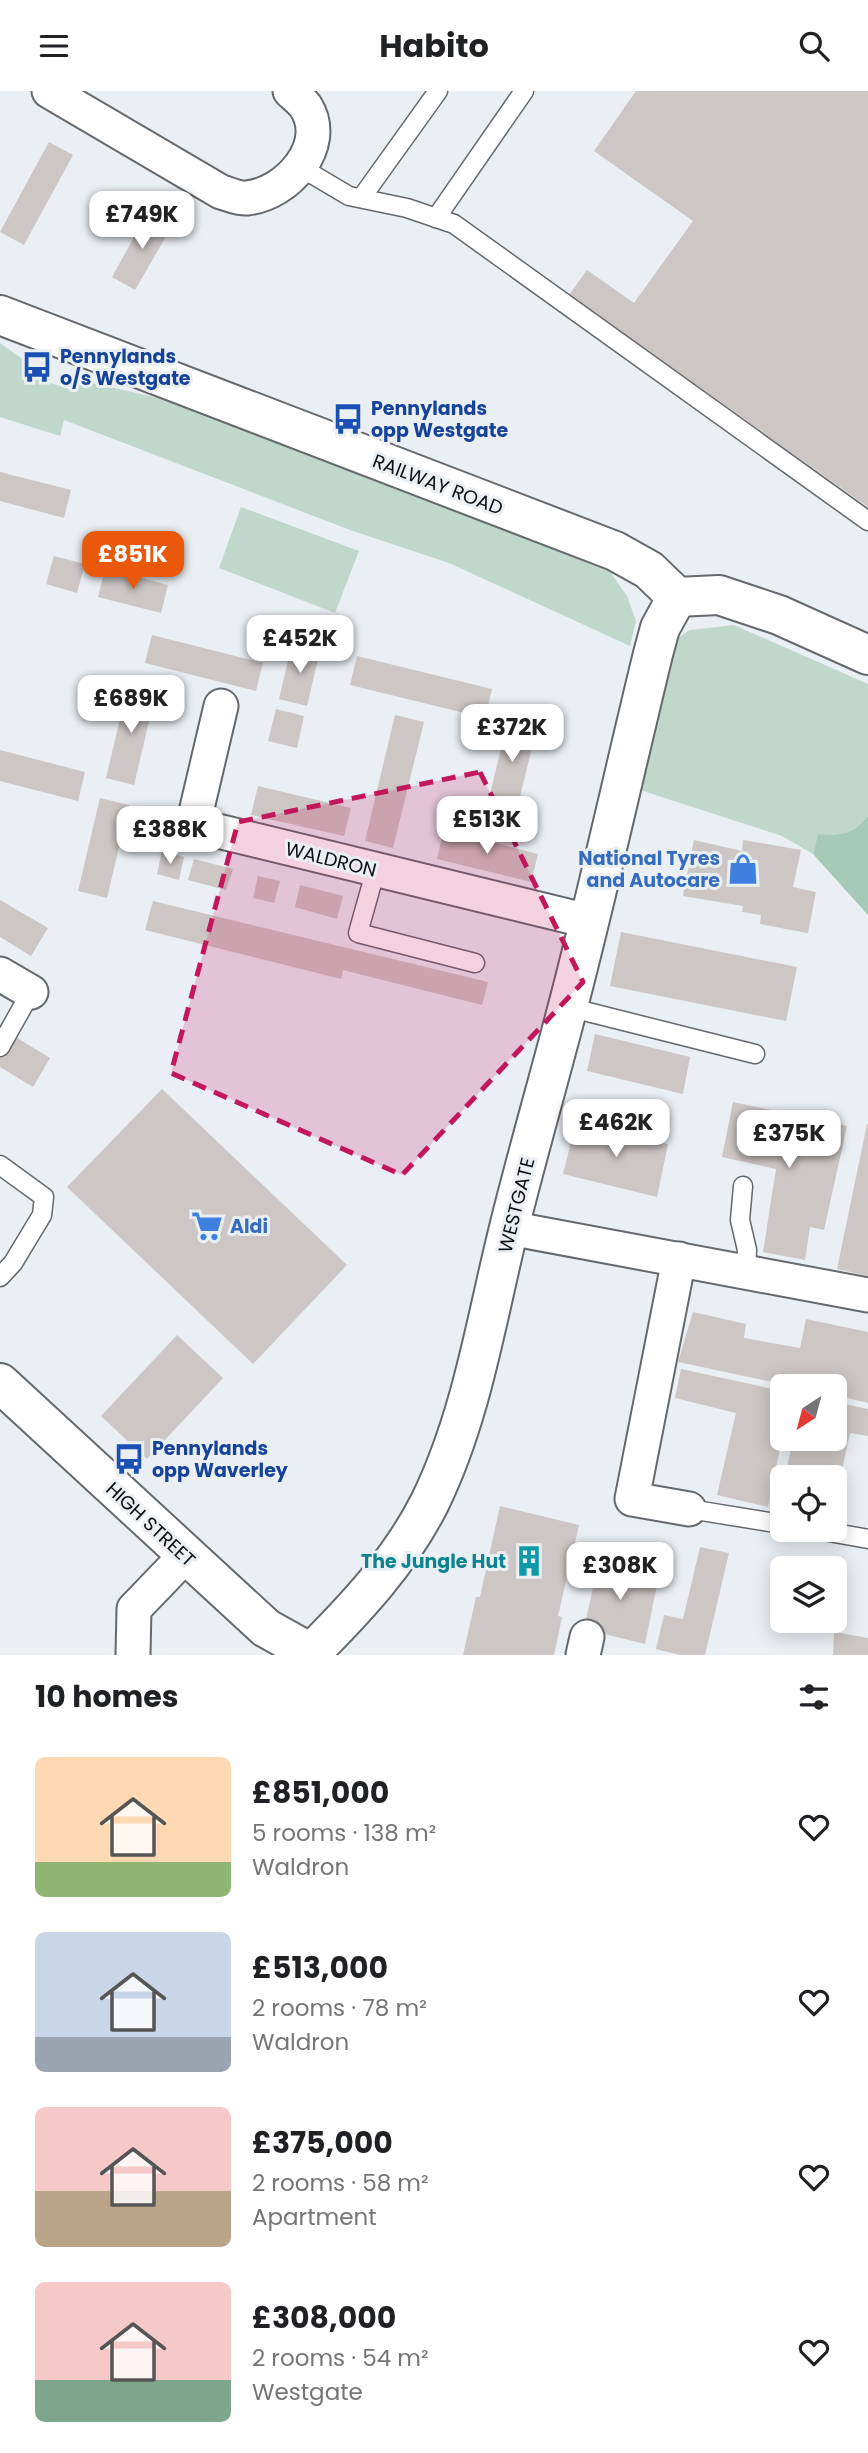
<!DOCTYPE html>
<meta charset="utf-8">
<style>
:root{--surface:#fff;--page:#f2f2f2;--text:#202124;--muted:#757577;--accent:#ea580c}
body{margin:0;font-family:Poppins,sans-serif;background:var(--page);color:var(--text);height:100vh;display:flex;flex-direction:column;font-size:26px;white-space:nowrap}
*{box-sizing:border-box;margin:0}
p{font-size:23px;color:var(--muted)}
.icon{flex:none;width:38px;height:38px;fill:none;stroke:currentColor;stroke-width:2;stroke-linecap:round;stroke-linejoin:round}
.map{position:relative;height:1564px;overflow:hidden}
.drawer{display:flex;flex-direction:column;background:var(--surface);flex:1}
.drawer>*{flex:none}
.needle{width:46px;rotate:216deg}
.fabs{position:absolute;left:770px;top:1283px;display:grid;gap:14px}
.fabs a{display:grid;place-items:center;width:77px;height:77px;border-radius:10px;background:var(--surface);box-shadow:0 4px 18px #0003;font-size:35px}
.price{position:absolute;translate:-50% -60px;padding:0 16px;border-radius:14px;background:#fff;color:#222;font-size:23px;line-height:46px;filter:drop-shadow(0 2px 4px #0008)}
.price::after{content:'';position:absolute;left:50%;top:42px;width:21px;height:16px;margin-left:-10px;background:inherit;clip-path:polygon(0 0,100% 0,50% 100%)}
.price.current{background:var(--accent);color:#fff}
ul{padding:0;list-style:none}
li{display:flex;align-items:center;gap:21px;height:175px;padding:0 35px}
li span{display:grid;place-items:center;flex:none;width:196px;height:140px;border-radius:10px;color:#555}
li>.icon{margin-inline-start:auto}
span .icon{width:84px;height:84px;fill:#fffc;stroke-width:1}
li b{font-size:30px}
h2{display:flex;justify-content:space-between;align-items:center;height:84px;padding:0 35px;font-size:30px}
header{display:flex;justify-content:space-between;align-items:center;height:91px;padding:0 35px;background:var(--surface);font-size:32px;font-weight:700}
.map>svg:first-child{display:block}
</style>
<header><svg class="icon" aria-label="menu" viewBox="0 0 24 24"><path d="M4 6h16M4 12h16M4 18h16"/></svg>Habito<svg class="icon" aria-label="search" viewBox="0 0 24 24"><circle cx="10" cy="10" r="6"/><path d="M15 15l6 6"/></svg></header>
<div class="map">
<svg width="868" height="1564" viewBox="0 0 868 1564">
<rect width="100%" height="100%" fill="#eaeff3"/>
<g fill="#c0d7cb">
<path d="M0,252L28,272V284L74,300L80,289L171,310L608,478L627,505L636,530L630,555L449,472L350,439L64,329L60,345L0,326Z"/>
<path d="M241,416L359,460L335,522L219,477Z"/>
<path d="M734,534L868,593V725C851,745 842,744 818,743L813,763L782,745L622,693L653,563L690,539Z"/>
</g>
<path fill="#a7c9b7" d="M868,725V824L813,763L818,743C842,744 851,745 868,725Z"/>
<g fill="#ccc6c4">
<path d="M636,0H868V416L569,204L587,179L634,212L693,130L594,60Z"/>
<path d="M49,51L73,64L24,154L0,141Z"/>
<path d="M148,121L172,135L135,199L112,186Z"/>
<path d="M0,381L71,399L64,427L0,410Z"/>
<path d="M54,465L85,473L77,502L46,493Z"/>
<path d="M105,477L168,494L161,522L98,506Z"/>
<path d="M152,544L263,572L256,600L145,572Z"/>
<path d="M292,553L320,560L307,615L279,608Z"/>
<path d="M357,565L492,598L485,627L350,594Z"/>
<path d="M128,594L156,601L134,694L106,687Z"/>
<path d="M276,618L304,625L297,657L268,650Z"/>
<path d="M395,624L424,631L393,757L365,750Z"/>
<path d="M508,629L537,636L517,718L488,711Z"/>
<path d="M0,659L85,681L78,710L0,690Z"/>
<path d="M258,695L351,717L344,745L251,724Z"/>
<path d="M100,707L129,714L107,807L78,800Z"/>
<path d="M444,739L538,763L531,791L437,768Z"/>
<path d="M694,749L742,760L743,749L801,759L793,796L816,801L808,842L760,833L761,824L742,821L743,815L683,805Z"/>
<path d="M162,760L184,766L179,789L157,783Z"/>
<path d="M194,768L233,778L226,799L188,789Z"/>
<path d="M258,785L280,790L274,812L253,807Z"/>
<path d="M300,794L343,805L337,828L295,816Z"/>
<path d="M0,809L48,837L31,865L0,846Z"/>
<path d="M153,810L488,891L482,914L343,879L341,888L145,839Z"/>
<path d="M621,841L797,876L786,930L610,895Z"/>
<path d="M595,943L690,966L683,1003L587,980Z"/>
<path d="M14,945L50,967L33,996L0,976V967Z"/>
<path d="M162,998L347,1174L253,1273L67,1096Z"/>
<path d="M733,1011L847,1035L824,1139L810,1136L805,1169L763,1161L776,1078L722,1066Z"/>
<path d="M576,1031L668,1053L657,1106L563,1083Z"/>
<path d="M867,1033H868V1185L837,1178Z"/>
<path d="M693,1221L746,1233L744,1247L800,1257L806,1228L868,1241V1312L835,1304V1295H791L678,1271Z"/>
<path d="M177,1244L223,1287L147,1368L101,1325Z"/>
<path d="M681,1278L782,1300V1348L768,1416L717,1404L736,1322L675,1307Z"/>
<path d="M835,1311L868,1318V1345L850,1342L836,1406L835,1386H785L793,1348H835Z"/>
<path d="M500,1415L579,1434L558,1525L562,1526L554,1564H463L476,1506H480Z"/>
<path d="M700,1456L729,1462L705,1564H680L656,1558L664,1524L683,1528Z"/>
<path d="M601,1459L616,1463L613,1478L658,1489L645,1553L584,1538Z"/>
<path d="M834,1541L868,1547V1564H833Z"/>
</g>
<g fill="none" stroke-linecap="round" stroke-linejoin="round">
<defs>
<g id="lane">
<path d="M300,76L349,105L407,117L454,133L868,430"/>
<path d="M362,106L438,0"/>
<path d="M436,127L524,0"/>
<path d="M376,778L358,842L475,872"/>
<path d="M568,916L755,963"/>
<path d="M0,956L31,901"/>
<path d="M0,1074L44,1106L42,1124L13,1172L0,1186"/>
<path d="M743,1095L740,1129L747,1159L746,1180"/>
<path d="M689,1418L782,1433"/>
<path d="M812,1438L868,1448"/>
</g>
<g id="street">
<path d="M49,0L221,101C229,103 239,108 247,107C287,103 330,55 306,16C302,10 295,5 290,0"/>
<path d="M221,615L193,734L588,830"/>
<path d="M0,883L31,901"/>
<path d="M509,1137L868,1204"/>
<path d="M679,1168L632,1408L689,1418"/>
<path d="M133,1564L134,1518L185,1465"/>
<path d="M583,1564L587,1546"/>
</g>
<g id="secondary">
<path d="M0,224L615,460L649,479L677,506L719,504L779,524L868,564"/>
<path d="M0,1292L266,1537L311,1562C356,1517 401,1469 430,1411C472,1325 486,1229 509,1137C527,1064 548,992 567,919C598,801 624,682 653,563L660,537L677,506"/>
</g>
</defs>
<use href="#lane" stroke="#65686c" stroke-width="21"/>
<use href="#street" stroke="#65686c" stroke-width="37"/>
<use href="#secondary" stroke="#65686c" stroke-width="42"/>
<use href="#lane" stroke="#fff" stroke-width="18"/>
<use href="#street" stroke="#fff" stroke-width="33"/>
<use href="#secondary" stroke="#fff" stroke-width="38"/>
</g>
<path fill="#c2185b" fill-opacity="0.2" stroke="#c2185b" stroke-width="5" stroke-dasharray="14 9" stroke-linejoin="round" d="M480,681L583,891L402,1084L171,982L238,731Z"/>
<defs>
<symbol id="bus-bare" viewBox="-9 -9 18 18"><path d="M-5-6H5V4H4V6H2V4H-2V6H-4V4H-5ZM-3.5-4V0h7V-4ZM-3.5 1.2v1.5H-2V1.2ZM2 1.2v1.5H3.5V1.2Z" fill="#1a4fb4" stroke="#eaeff3" stroke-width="2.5" paint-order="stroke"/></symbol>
<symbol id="shop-bare" viewBox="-9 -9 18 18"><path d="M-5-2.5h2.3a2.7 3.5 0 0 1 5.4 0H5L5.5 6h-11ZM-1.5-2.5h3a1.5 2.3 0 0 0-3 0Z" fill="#3f7fe0" stroke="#eaeff3" stroke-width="2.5" paint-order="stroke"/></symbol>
<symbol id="supermarket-bare" viewBox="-9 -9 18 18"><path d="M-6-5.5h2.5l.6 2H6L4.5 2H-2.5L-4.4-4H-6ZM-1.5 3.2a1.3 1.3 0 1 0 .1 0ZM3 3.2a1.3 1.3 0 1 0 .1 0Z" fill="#3f7fe0" stroke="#eaeff3" stroke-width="2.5" paint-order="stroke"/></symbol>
<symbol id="building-bare" viewBox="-9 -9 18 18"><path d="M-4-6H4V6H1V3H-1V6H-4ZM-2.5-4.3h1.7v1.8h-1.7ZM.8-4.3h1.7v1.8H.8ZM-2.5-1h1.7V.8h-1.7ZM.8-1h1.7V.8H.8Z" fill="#0f9aa8" stroke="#eaeff3" stroke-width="2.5" paint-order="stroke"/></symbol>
</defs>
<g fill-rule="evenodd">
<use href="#bus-bare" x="15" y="254" width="44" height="44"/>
<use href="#bus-bare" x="326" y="306" width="44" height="44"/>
<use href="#shop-bare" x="721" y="756" width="44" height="44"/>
<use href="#supermarket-bare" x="185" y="1113" width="44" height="44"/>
<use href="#bus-bare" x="107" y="1346" width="44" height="44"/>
<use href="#building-bare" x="507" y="1448" width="44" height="44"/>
</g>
<g text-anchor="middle" stroke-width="6" stroke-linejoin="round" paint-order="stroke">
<g font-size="19" font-weight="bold" fill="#164399" stroke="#eaeff3" text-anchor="start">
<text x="60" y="272">Pennylands<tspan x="60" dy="22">o/s Westgate</tspan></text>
<text x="371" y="324">Pennylands<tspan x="371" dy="22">opp Westgate</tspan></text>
<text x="152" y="1364">Pennylands<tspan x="152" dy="22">opp Waverley</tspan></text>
</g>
<g font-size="19" fill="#0d0f10" stroke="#eaeff3">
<text transform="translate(438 393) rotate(21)" y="7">RAILWAY ROAD</text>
<text transform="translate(331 768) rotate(14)" y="7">WALDRON</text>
<text transform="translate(516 1114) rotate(-76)" y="7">WESTGATE</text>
<text transform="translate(151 1433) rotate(43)" y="7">HIGH STREET</text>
</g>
<g font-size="19" font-weight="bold" fill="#366cbe" stroke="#eaeff3" text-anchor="end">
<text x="720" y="774">National Tyres<tspan x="720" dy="22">and Autocare</tspan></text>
<text x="230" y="1142" text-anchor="start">Aldi</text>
</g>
<g font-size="19" font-weight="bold" fill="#0d838f" stroke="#eaeff3" text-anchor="end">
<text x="506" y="1477">The Jungle Hut</text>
</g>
</g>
</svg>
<div class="fabs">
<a><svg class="needle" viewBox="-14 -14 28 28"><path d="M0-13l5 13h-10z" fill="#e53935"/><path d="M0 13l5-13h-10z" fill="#757577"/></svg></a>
<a><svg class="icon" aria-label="locate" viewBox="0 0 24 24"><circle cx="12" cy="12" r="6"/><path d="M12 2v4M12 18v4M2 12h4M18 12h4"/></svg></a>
<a><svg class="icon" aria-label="layers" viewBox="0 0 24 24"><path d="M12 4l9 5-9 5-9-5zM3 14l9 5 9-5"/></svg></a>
</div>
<b class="price" style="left:142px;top:160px">£749K</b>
<b class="price current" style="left:133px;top:500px">£851K</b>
<b class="price" style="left:300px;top:584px">£452K</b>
<b class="price" style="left:131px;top:644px">£689K</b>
<b class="price" style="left:512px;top:673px">£372K</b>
<b class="price" style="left:487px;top:765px">£513K</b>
<b class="price" style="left:170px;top:775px">£388K</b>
<b class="price" style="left:616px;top:1068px">£462K</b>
<b class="price" style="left:789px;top:1079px">£375K</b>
<b class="price" style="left:620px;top:1511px">£308K</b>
</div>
<section class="drawer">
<h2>10 homes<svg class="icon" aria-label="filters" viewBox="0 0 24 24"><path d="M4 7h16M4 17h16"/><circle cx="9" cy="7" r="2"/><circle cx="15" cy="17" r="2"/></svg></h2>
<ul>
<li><span style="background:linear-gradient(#ffd9b3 75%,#8fb573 0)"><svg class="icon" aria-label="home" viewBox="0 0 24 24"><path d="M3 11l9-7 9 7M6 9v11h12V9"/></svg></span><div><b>£851,000</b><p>5 rooms · 138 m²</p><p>Waldron</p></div><svg class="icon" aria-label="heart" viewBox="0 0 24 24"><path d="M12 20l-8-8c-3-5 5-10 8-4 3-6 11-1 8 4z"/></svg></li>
<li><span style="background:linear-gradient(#c9d6e8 75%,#9aa5b1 0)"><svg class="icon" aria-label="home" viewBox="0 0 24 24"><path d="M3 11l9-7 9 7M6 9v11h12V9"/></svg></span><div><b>£513,000</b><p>2 rooms · 78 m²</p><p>Waldron</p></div><svg class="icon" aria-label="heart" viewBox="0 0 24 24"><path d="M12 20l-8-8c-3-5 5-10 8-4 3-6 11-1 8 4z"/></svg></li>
<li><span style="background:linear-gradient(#f6c9c9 60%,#b9a48a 0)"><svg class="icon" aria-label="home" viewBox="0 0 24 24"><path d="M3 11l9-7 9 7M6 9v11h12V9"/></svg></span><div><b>£375,000</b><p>2 rooms · 58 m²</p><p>Apartment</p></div><svg class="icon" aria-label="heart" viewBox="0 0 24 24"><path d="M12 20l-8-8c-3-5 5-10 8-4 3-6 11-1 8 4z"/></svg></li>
<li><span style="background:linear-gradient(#f6c9c9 70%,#7fa58c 0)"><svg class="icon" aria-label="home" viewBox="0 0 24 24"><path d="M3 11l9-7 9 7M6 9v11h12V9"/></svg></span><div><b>£308,000</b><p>2 rooms · 54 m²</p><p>Westgate</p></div><svg class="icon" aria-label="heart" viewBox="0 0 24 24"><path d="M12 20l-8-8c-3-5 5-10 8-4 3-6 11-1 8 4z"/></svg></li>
</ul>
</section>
